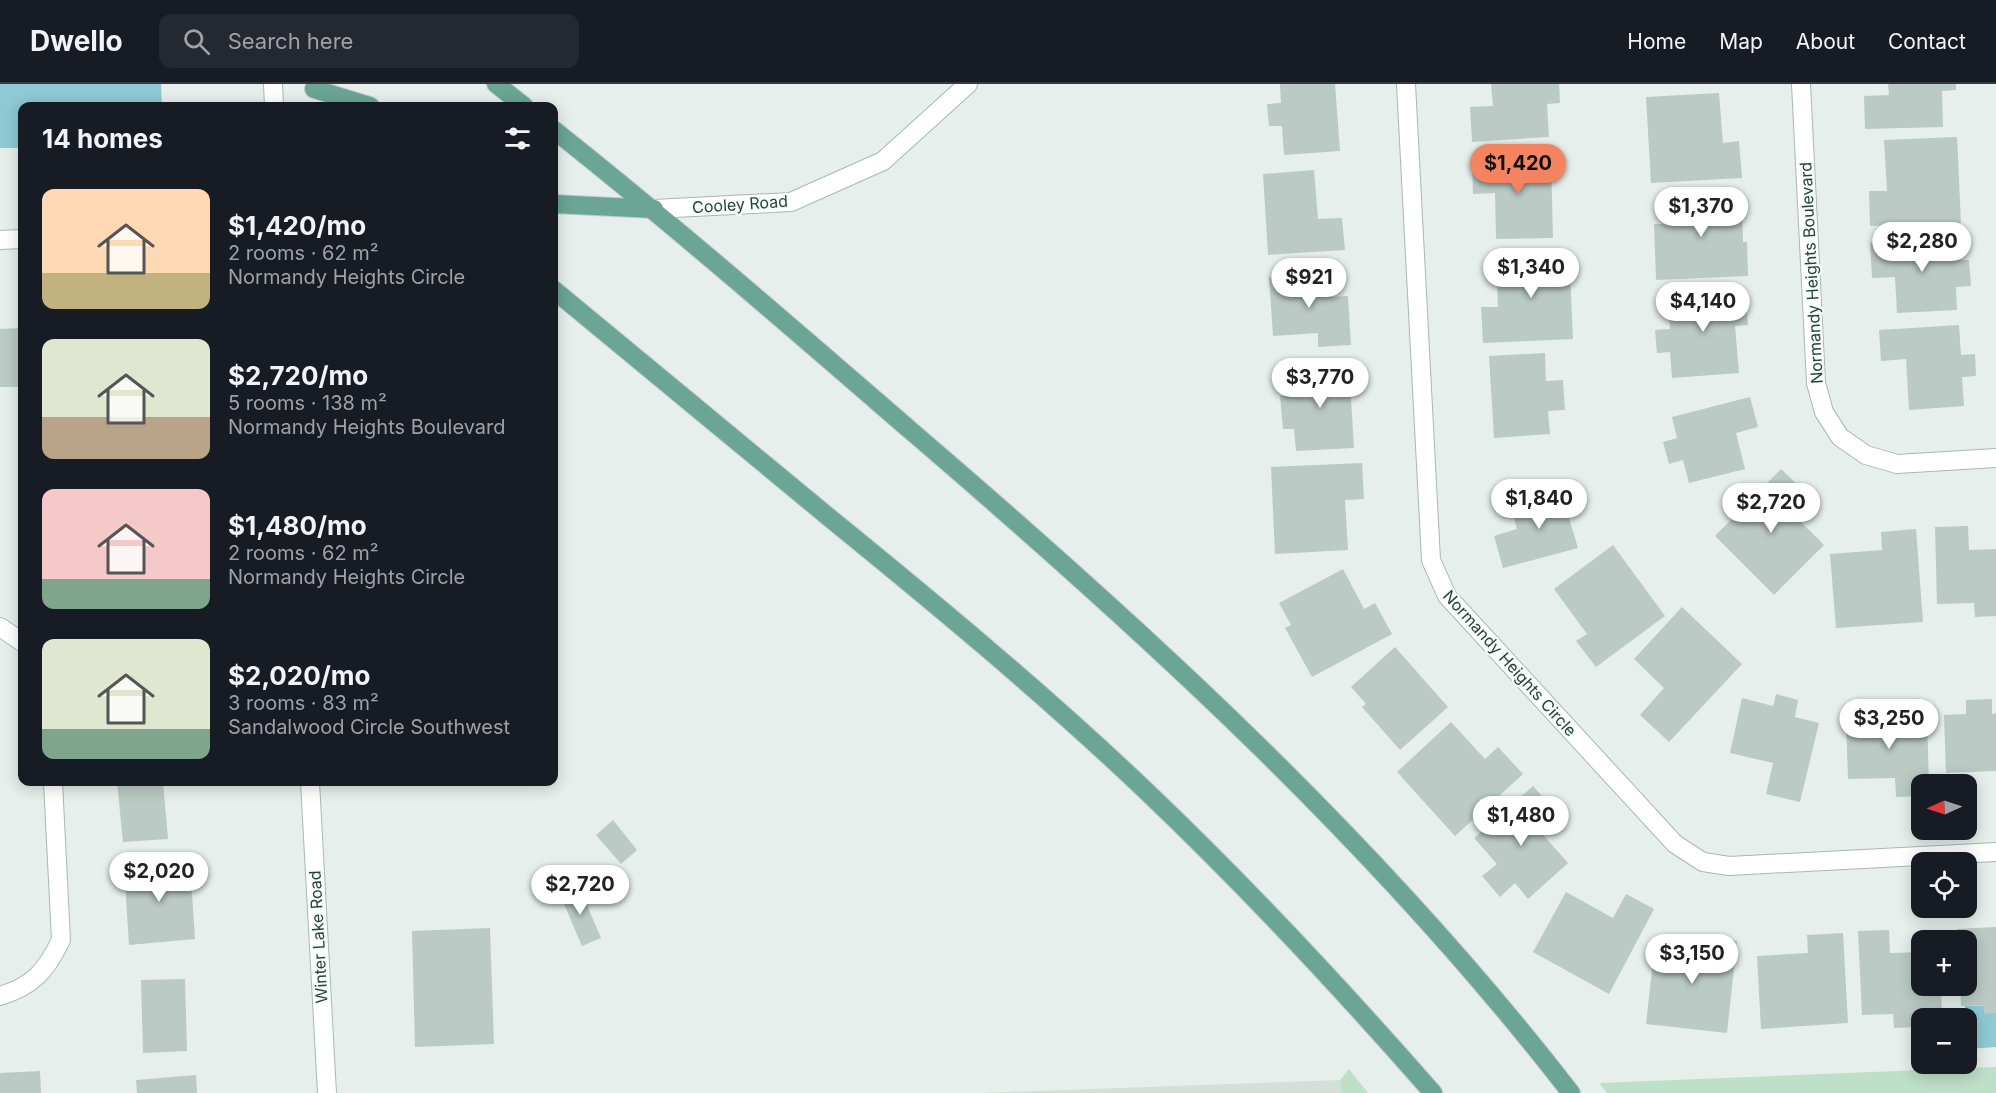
<!DOCTYPE html>
<meta charset="utf-8">
<style>
:root{--surface:#171b24;--page:#242831;--text:#f1f3f6;--muted:#9ea1a6;--line:#363941;--accent:#f4845f}
body{margin:0;font-family:Inter,sans-serif;background:var(--page);color:var(--text);height:100vh;display:flex;flex-direction:column;font-size:22px;white-space:nowrap}
*{box-sizing:border-box;margin:0}
p{font-size:20px;color:var(--muted)}
.icon{flex:none;width:33px;height:33px;fill:none;stroke:currentColor;stroke-width:2;stroke-linecap:round;stroke-linejoin:round}
.map{position:relative;flex:1;overflow:hidden}
.drawer{position:absolute;left:18px;top:18px;width:540px;height:684px;display:flex;flex-direction:column;background:var(--surface);border-radius:12px;box-shadow:0 3px 15px #0003}
.drawer>*{flex:none}
.needle{width:39px;rotate:267deg}
.controls{position:absolute;left:1911px;top:690px;display:grid;gap:12px}
.controls a{display:grid;place-items:center;width:66px;height:66px;border-radius:12px;background:var(--surface);box-shadow:0 3px 15px #0003;font-size:30px}
.price{position:absolute;translate:-50% -51px;padding:0 14px;border-radius:21px;background:#fff;color:#222;font-size:20px;line-height:39px;filter:drop-shadow(0 2px 3px #0008)}
.price::after{content:'';position:absolute;left:50%;top:36px;width:18px;height:14px;margin-left:-9px;background:inherit;clip-path:polygon(0 0,100% 0,50% 100%)}
.price.active{background:var(--accent);color:#111}
ul{padding:0;list-style:none}
li{display:flex;align-items:center;gap:18px;height:150px;padding:0 24px}
li span{display:grid;place-items:center;flex:none;width:168px;height:120px;border-radius:12px;color:#555}
li>.icon{margin-inline-start:auto}
span .icon{width:72px;height:72px;fill:#fffc;stroke-width:1}
li b{font-size:26px}
h2{display:flex;justify-content:space-between;align-items:center;height:72px;padding:0 24px;font-size:26px}
header{display:flex;align-items:center;gap:36px;box-sizing:border-box;height:84px;padding:0 30px;background:var(--surface);border-bottom:2px solid var(--line)}
header strong{font-size:28px}
nav{display:flex;gap:33px;margin-inline-start:auto;font-size:21px}
.search{width:420px;height:54px;background:var(--page);display:flex;align-items:center;gap:15px;box-sizing:border-box;padding:0 21px;border-radius:12px;color:var(--muted);font-size:22px}
.map>svg:first-child{display:block}
</style>
<header>
<strong>Dwello</strong>
<div class="search"><svg class="icon" aria-label="search" viewBox="0 0 24 24"><circle cx="10" cy="10" r="6"/><path d="M15 15l6 6"/></svg>Search here</div>
<nav><a>Home</a><a>Map</a><a>About</a><a>Contact</a></nav>
</header>
<div class="map">
<svg width="1996" height="1009" viewBox="0 0 1996 1009">
<rect width="100%" height="100%" fill="#e6efeb"/>
<path fill="#d4dfda" d="M1340,996L1341,1009H978Z"/>
<g fill="#bfe0c8">
<path d="M1996,983V1009H1607L1599,999Z"/>
<path d="M1349,985L1368,1009H1341L1340,996Z"/>
</g>
<g fill="#8ec9d4">
<path d="M0,0H161L162,22H22V64H0Z"/>
<path d="M1996,921V963L1967,965L1965,922Z"/>
</g>
<g fill="#bbcac4">
<path d="M1280,0H1335L1340,67L1284,71L1282,42H1269L1267,20L1281,19Z"/>
<path d="M1491,0H1559L1560,19L1547,20L1549,53L1472,58L1470,23L1493,22Z"/>
<path d="M1888,0H1956V6L1942,7L1943,43L1865,45L1864,12L1889,11Z"/>
<path d="M1719,9L1723,59L1739,57L1742,94L1651,99L1646,13Z"/>
<path d="M1957,53L1961,139L1870,142L1869,107H1887L1884,56Z"/>
<path d="M1551,73L1553,154L1496,155L1495,109L1473,110L1472,75Z"/>
<path d="M1314,86L1318,135L1342,134L1345,166L1268,171L1263,90Z"/>
<path d="M1742,110L1743,158H1747L1748,192L1656,196L1654,140H1666L1665,113Z"/>
<path d="M1954,155V176H1969L1971,202L1956,203L1957,226L1897,229L1895,193L1872,194L1870,159Z"/>
<path d="M1569,168L1573,255L1483,259L1481,223H1498L1496,171Z"/>
<path d="M1328,189L1330,213L1348,212L1351,261L1318,263V249L1273,252L1269,193Z"/>
<path d="M1746,207L1748,241L1735,242L1739,289L1672,294L1670,268L1657,269L1655,246L1670,245L1668,212Z"/>
<path d="M1959,241L1961,271L1975,270L1976,292L1962,293L1964,322L1909,326L1906,275L1881,277L1879,246Z"/>
<path d="M21,244L22,303H0V245Z"/>
<path d="M1545,269L1546,297L1563,296L1565,326L1548,327L1550,350L1494,354L1489,272Z"/>
<path d="M1349,282L1354,364L1296,367L1294,345H1283L1280,312H1293L1291,286Z"/>
<path d="M1750,313L1758,343L1736,349L1745,385L1689,399L1683,376L1669,380L1663,358L1677,354L1672,333Z"/>
<path d="M1362,379L1364,415L1345,416L1348,466L1275,470L1271,383Z"/>
<path d="M1781,385L1807,410L1790,427L1824,461L1774,511L1715,452Z"/>
<path d="M1571,406L1578,431L1569,434L1578,464L1503,484L1494,452L1517,445L1511,423Z"/>
<path d="M1968,442L1969,466L1996,465V532L1975,533L1974,519L1937,520L1935,443Z"/>
<path d="M1916,445L1923,538L1836,544L1830,470L1882,466L1881,448Z"/>
<path d="M1613,461L1665,532L1596,583L1576,557L1587,550L1554,505Z"/>
<path d="M1343,485L1364,525L1375,519L1392,550L1312,593L1285,544L1291,541L1279,519Z"/>
<path d="M1682,523L1742,580L1669,658L1640,631L1664,604L1634,575Z"/>
<path d="M1395,563L1448,623L1400,666L1362,623L1366,620L1351,603Z"/>
<path d="M1776,610L1798,616L1795,633L1819,639L1800,718L1766,710L1773,679L1730,669L1742,614L1773,622Z"/>
<path d="M1992,615V630L1996,629V687L1946,689L1944,631L1966,630V616Z"/>
<path d="M1892,622V634L1927,633L1929,700H1922V712L1896,713L1895,694L1848,695L1846,637L1868,636L1867,623Z"/>
<path d="M1451,638L1485,675L1498,663L1523,690L1455,752L1397,688Z"/>
<path d="M117,698H163L168,755L123,758Z"/>
<path d="M1533,702L1556,728L1537,744L1568,779L1528,815L1515,799L1500,813L1482,792L1497,780L1474,754Z"/>
<path d="M613,736L637,766L621,780L596,751Z"/>
<path d="M190,778L195,855L129,861L124,783Z"/>
<path d="M579,802L601,854L582,862L560,811Z"/>
<path d="M1566,808L1613,834L1626,810L1654,825L1609,910L1533,868Z"/>
<path d="M1996,843V929L1984,930V921L1961,922L1960,902H1966V856H1957V845Z"/>
<path d="M490,844L494,960L415,963L412,847Z"/>
<path d="M1889,846L1890,869L1922,868V902H1941L1942,928H1917L1918,943L1894,944L1893,930L1862,931L1858,847Z"/>
<path d="M1843,849L1848,939L1761,945L1757,872L1808,869L1807,851Z"/>
<path d="M1701,853L1737,857L1727,949L1646,940L1655,859L1700,863Z"/>
<path d="M185,895L187,967L143,969L141,896Z"/>
<path d="M40,987L41,1009H0V989Z"/>
<path d="M196,991L197,1009H137L136,996Z"/>
</g>
<g fill="none" stroke-linecap="round" stroke-linejoin="round">
<defs>
<g id="street">
<path d="M1406,0L1431,476L1447,512L1675,760L1703,778L1729,782L1996,768"/>
<path d="M1801,0L1816,299L1824,328L1840,353L1866,371L1897,380L1996,374"/>
<path d="M654,125L791,118L883,77L968,0"/>
<path d="M0,156L22,155"/>
<path d="M0,543L22,558"/>
<path d="M0,912C33,902 46,887 61,856L53,698"/>
</g>
<g id="secondary">
<path d="M273,0L274,22"/>
<path d="M310,698L327,1009"/>
</g>
<g id="primary">
<path d="M496,0L524,22"/>
<path d="M314,5L370,22"/>
<path d="M554,46C675,142 792,244 910,346C1147,549 1379,761 1571,1009"/>
<path d="M554,120L654,125"/>
<path d="M554,206C646,282 739,359 831,435C938,522 1044,610 1144,705C1246,802 1341,904 1433,1009"/>
</g>
</defs>
<use href="#street" stroke="#a8b8b2" stroke-width="20"/>
<use href="#secondary" stroke="#a4bbb3" stroke-width="20"/>
<use href="#primary" stroke="#c2cac8" stroke-width="20"/>
<use href="#street" stroke="#fff" stroke-width="18"/>
<use href="#secondary" stroke="#fff" stroke-width="18"/>
<use href="#primary" stroke="#6aa596" stroke-width="18"/>
</g>
<g text-anchor="middle" stroke-width="4.5" stroke-linejoin="round" paint-order="stroke">
<g font-size="16" fill="#24423a" stroke="#f7fbf9">
<text transform="translate(740 120) rotate(-4)" y="6">Cooley Road</text>
<text transform="translate(1811 189) rotate(-93)" y="6">Normandy Heights Boulevard</text>
<text transform="translate(1510 579) rotate(48)" y="6">Normandy Heights Circle</text>
<text transform="translate(318 853) rotate(-93)" y="6">Winter Lake Road</text>
</g>
</g>
</svg>
<div class="controls">
<a><svg class="needle" viewBox="-14 -14 28 28"><path d="M0-13l5 13h-10z" fill="#e53935"/><path d="M0 13l5-13h-10z" fill="#9ea1a6"/></svg></a>
<a><svg class="icon" aria-label="locate" viewBox="0 0 24 24"><circle cx="12" cy="12" r="6"/><path d="M12 2v4M12 18v4M2 12h4M18 12h4"/></svg></a>
<a>+</a>
<a>−</a>
</div>
<b class="price active" style="left:1518px;top:111px">$1,420</b>
<b class="price" style="left:1701px;top:154px">$1,370</b>
<b class="price" style="left:1922px;top:189px">$2,280</b>
<b class="price" style="left:1531px;top:215px">$1,340</b>
<b class="price" style="left:1309px;top:225px">$921</b>
<b class="price" style="left:1703px;top:249px">$4,140</b>
<b class="price" style="left:1320px;top:325px">$3,770</b>
<b class="price" style="left:1539px;top:446px">$1,840</b>
<b class="price" style="left:1771px;top:450px">$2,720</b>
<b class="price" style="left:1889px;top:666px">$3,250</b>
<b class="price" style="left:1521px;top:763px">$1,480</b>
<b class="price" style="left:159px;top:819px">$2,020</b>
<b class="price" style="left:580px;top:832px">$2,720</b>
<b class="price" style="left:1692px;top:901px">$3,150</b>
<section class="drawer">
<h2>14 homes<svg class="icon" aria-label="filters" viewBox="0 0 24 24"><path d="M4 7h16M4 17h16"/><circle cx="9" cy="7" r="2"/><circle cx="15" cy="17" r="2"/></svg></h2>
<ul>
<li><span style="background:linear-gradient(#ffd9b3 70%,#c2b280 0)"><svg class="icon" aria-label="home" viewBox="0 0 24 24"><path d="M3 11l9-7 9 7M6 9v11h12V9"/></svg></span><div><b>$1,420/mo</b><p>2 rooms · 62 m²</p><p>Normandy Heights Circle</p></div></li>
<li><span style="background:linear-gradient(#dfe7d0 65%,#b9a48a 0)"><svg class="icon" aria-label="home" viewBox="0 0 24 24"><path d="M3 11l9-7 9 7M6 9v11h12V9"/></svg></span><div><b>$2,720/mo</b><p>5 rooms · 138 m²</p><p>Normandy Heights Boulevard</p></div></li>
<li><span style="background:linear-gradient(#f6c9c9 75%,#7fa58c 0)"><svg class="icon" aria-label="home" viewBox="0 0 24 24"><path d="M3 11l9-7 9 7M6 9v11h12V9"/></svg></span><div><b>$1,480/mo</b><p>2 rooms · 62 m²</p><p>Normandy Heights Circle</p></div></li>
<li><span style="background:linear-gradient(#dfe7d0 75%,#7fa58c 0)"><svg class="icon" aria-label="home" viewBox="0 0 24 24"><path d="M3 11l9-7 9 7M6 9v11h12V9"/></svg></span><div><b>$2,020/mo</b><p>3 rooms · 83 m²</p><p>Sandalwood Circle Southwest</p></div></li>
</ul>
</section>
</div>
